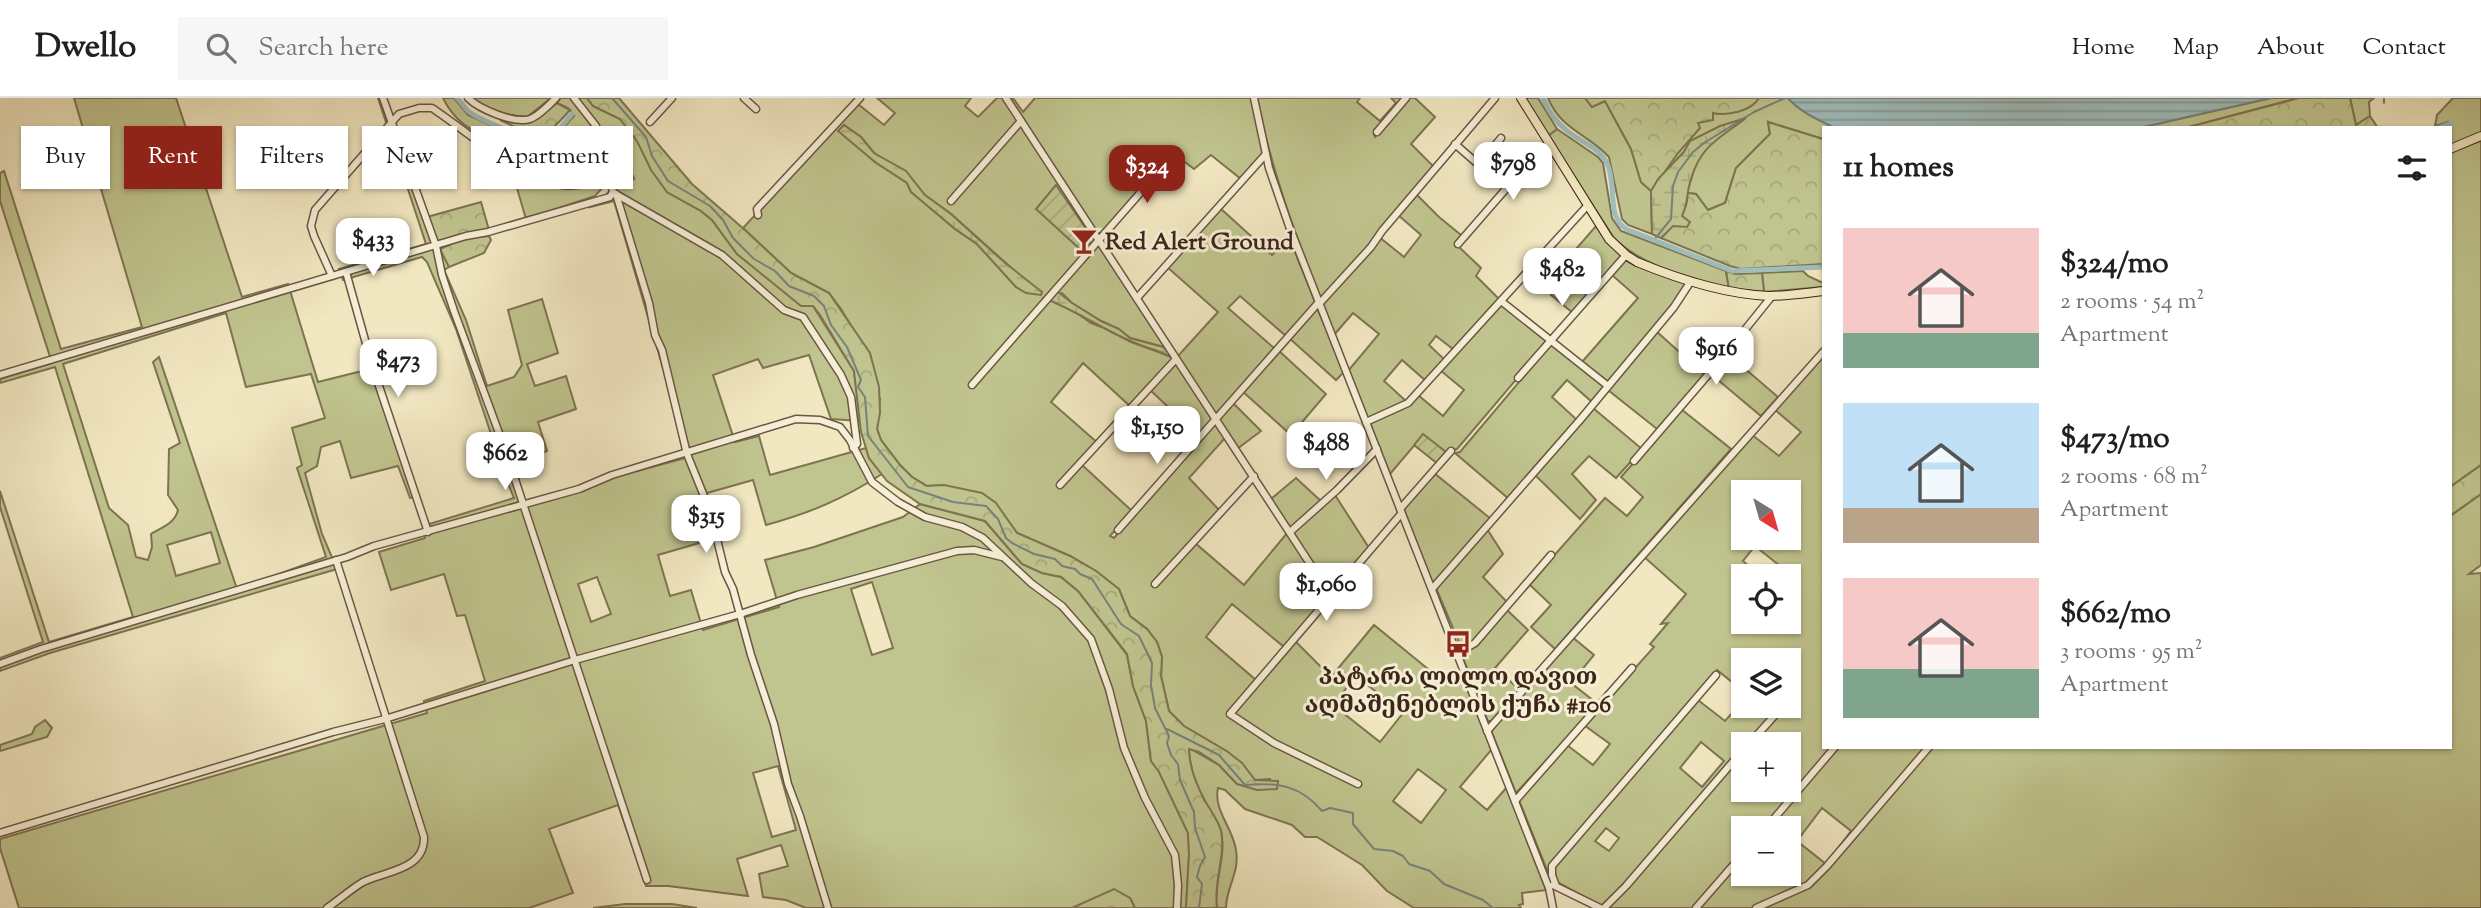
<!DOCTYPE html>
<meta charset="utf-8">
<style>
:root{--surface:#fff;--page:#f6f6f6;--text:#202124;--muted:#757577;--line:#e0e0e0;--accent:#8f2418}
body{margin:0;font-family:"Sorts Mill Goudy","Noto Serif Georgian",serif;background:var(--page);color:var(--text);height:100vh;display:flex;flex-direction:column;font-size:26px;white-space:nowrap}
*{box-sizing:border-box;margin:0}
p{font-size:23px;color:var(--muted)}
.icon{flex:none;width:38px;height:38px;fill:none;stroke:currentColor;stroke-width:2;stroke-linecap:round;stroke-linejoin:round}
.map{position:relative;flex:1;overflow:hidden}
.drawer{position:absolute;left:1822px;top:28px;width:630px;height:623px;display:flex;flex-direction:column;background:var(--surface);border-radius:0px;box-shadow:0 2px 5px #0004}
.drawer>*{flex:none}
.banner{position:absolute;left:21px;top:28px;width:665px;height:63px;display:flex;gap:14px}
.needle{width:46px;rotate:143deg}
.fabs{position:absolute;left:1731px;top:382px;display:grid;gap:14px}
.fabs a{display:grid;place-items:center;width:70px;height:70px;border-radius:0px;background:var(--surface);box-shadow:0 2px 5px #0004;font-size:35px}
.price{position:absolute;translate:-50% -60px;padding:0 16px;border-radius:14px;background:#fff;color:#222;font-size:23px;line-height:46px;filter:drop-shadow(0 2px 4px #0008)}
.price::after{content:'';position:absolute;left:50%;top:42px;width:21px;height:16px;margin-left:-10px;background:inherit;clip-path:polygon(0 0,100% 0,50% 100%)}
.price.selected{background:var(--accent);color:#fff}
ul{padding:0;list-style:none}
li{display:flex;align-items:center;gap:21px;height:175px;padding:0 21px}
li span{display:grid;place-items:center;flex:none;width:196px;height:140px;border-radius:0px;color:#555}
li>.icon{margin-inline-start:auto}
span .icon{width:84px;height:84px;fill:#fffc;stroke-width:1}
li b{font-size:30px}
h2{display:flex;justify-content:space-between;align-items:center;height:84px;padding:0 21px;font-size:30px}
.tag{padding:0 24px;border-radius:0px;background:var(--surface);box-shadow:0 2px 5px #0004;font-size:24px;line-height:63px}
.tag.selected{background:var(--accent);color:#fff}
header{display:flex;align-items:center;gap:42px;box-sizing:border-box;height:98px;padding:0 35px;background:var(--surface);border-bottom:2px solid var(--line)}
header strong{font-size:33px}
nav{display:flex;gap:38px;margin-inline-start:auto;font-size:24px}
.search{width:490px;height:63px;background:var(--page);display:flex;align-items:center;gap:18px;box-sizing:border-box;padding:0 24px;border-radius:0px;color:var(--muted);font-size:26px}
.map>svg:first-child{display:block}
</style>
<header>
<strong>Dwello</strong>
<div class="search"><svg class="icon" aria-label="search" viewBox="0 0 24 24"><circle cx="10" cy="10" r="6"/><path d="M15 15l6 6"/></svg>Search here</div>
<nav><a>Home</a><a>Map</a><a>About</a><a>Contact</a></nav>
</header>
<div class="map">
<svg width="2481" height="810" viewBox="0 0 2481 810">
<defs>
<pattern id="forest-crowns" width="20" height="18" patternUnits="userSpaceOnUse" patternTransform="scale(1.75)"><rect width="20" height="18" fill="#c0c48e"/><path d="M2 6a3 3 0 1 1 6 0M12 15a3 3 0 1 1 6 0" fill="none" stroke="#a6a87a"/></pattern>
<pattern id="wetland-marsh" width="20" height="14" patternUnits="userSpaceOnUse" patternTransform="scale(1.75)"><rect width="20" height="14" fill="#c0c48e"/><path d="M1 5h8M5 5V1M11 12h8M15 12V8" fill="none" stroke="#a6a87a"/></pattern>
<pattern id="garden-furrows" width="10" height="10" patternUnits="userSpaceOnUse" patternTransform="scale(1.75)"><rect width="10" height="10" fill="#c0c48e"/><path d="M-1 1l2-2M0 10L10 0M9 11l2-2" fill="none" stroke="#a6a87a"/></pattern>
<pattern id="water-rules" width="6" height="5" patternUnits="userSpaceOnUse" patternTransform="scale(1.75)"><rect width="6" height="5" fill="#9fbebd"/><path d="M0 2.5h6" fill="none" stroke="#839a99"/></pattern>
</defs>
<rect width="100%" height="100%" fill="#f1e7c1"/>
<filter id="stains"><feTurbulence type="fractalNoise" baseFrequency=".00286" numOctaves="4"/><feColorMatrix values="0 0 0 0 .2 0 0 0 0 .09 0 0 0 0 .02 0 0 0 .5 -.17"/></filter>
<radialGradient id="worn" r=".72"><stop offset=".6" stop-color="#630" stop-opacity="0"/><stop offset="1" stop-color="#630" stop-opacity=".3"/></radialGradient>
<g fill="#c0c48e" stroke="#7e7452" stroke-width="2" fill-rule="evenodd">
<path d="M74,0H176L242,199L288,186L318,284L370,271L416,399L410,400L398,368L351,380L340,343L321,349L317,368L305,375L322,436L337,471L50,555L0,573V560L43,544L0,409V393L49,544L133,519L55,269L0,285V281L52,265L0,103V75L4,73L61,251L142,229ZM226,215L246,289L311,276L325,320L292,330L302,367L297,370L326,459L237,491L159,259L153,264L180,345L169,351L168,397L178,412C175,425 163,429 151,436L152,449L148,462L136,459L128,427L109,410L63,266ZM211,434L220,465L176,478L167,447Z"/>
<path d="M378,0H386L426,119L449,169L444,172L466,222L487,288L514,279L522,267L508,212L542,201L558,255L527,266L535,288L566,278L576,311L538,324L547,353L514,366L525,403L689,359L614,103L590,109L591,106L603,100L614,88L634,81C626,59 619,55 600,44L593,48L604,88L595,98L526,121L505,49C477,34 458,30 443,0H454L468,17L523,42L540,45L553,41L574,18L568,10L557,5L561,0H587L593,8L620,21L637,43L667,94L701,113L712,122L737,156L813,208L854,273L860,323L831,321L809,257L763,270L758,261L713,277L735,344L759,338L770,377L866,350L869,360L882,376C843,401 810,415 766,427L753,382L700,397L713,441L658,457L670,498L691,492L703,532L779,509L765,462L814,449L903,419L920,406L985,423L1022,466L1042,475L1061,479L1078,493L1127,557L1133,588L1146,623L1151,663L1159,673L1188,735L1189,756L1186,810H1135L1130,800L1073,810H806L786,802L763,799L759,776L788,768L781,747L737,761L748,798L668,788H646L618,707L549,731L573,795L529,810H19L0,750V741L427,615L424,603L485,583L465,517L457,518L444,476L391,492L379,454L425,440L423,428L514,400L505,378L456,231L427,164L422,159L343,182L339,171L426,146ZM597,479L611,516L591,524L578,486ZM872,484L893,550L872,557L851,491ZM778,668L796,732L772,739L753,675Z"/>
<path d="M473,0H551L527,19C509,18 487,13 473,0Z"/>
<path d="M877,0H971L965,8L978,19L997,0H1003L1167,250L1130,240L1119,231L1101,223L1072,205L1062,195L1044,200L1071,211L1091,225L1104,230L1131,244L1175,260L1214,320L1199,338L1149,291L1132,310L1083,265L1051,304L1099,346L1081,366L1132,413L1110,438L1114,440L1216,324L1226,339L1189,380L1220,413L1152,488L1154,489L1195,445L1244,487L1288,434L1330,503L1295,543L1331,579L1374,527L1439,580H1448L1462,576L1492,651L1460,689L1487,712L1507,689L1547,792L1522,795L1523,806L1519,807L1521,810H1414L1387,793L1362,767L1317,739H1305L1292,727L1245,711L1225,692L1218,690C1213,712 1233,730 1236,752C1240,775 1226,789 1226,810H1217C1213,784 1227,759 1221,733C1218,722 1210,713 1205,703C1196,687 1189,669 1189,650L1219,667L1237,686L1271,681L1255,682L1228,654L1184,628L1169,613L1161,578L1162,559L1157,544L1147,531L1130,518L1119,491L1096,473L1070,458L1017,435L1008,423L944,387L927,388L912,379L900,367L881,342L877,331L880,301L850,226L841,211L829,195L791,175L743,130L858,6L884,27L895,15ZM844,27L861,39L874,55L925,97L951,116L1025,182L1042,194L1016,189L977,146L955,131L911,94L907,85L875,64L839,33ZM1232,506L1284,549L1256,582L1206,539ZM1356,578L1403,615L1380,644L1333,607ZM1418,671L1446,692L1421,725L1393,703Z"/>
<path d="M1009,0H1013L1023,14L1035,0H1252L1263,55L1241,81L1211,57L1194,71L1173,55L1099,139Z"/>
<path d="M1257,0H1360L1357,4L1380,23L1396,5L1391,0H1404L1374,37L1375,39L1410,0H1415L1435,19L1411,46L1433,68L1376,137L1369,148L1321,204C1295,136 1271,71 1257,0Z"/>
<path d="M1548,0H1585L1592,9L1605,3L1631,51L1641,84L1651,93L1652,136L1628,127L1622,121L1609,59C1588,36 1561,32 1548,0Z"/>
<path d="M1759,0H1788C1801,14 1818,22 1835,30H1824L1823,41L1768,24L1770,36L1736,70L1725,105L1708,112L1696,96L1687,95L1696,65L1706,49L1743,21L1690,43L1684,54L1658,81L1697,25L1713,15C1729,17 1751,13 1759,0Z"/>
<path d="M2271,0H2299L2185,30H2139Z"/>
<path d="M2350,0H2374L2369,4L2370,18L2356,27Z"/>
<path d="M2453,0H2481V35L2450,47L2448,24L2435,28L2437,17Z"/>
<path d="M1557,31L1598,59L1603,65L1612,120L1621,133L1726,173L1729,191C1690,178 1644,170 1614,140L1548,38Z"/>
<path d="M2481,42V367L2450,389V53Z"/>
<path d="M1416,96L1439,119L1466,141L1459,149L1481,170L1476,178L1499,201L1454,252L1436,238L1429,247L1445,262L1426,283L1402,262L1384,283L1407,304L1368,322L1348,273L1379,236L1353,215L1334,237L1322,207L1379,139L1404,159L1421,137L1398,117Z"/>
<path d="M1220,110L1272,157L1289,139L1315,204L1286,238L1240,198L1228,210L1274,250L1216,318L1177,259L1218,214L1167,169Z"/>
<path d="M1596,128L1622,158L1573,215L1551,197L1572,175L1563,166Z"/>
<path d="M1625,162L1636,168L1688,184L1672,208L1608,285L1582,264L1638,200L1612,177Z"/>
<path d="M1803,173L1808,178L1823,185V189L1764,194L1762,175Z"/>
<path d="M1501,205L1549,243L1457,351L1446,354L1423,337L1390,376L1370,325L1418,297L1443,318L1464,292L1440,272Z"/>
<path d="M1317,209L1344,274L1336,282L1289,240Z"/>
<path d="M1656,233L1705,277L1657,331L1608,292Z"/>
<path d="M1552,245L1605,288L1592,304L1567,282L1552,299L1577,322L1509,401L1455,355L1460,354Z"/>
<path d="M1278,252L1326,296L1291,337L1242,293Z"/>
<path d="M1823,256L1824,649H2450V418L2481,396V467L2469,476L2481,475V810H1605L1555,783L1553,770L1698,602L1725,623L1743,603V607H1788V562H1743V593L1717,572L1550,767L1549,777L1519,702L1567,647L1593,667L1610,646L1584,627L1654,549L1650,546L1668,525L1661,526L1686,496L1643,458L1751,336L1779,358L1801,334L1774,311ZM1743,394H1788V439H1743ZM1755,448L1780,468L1773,478H1788V523H1743V478H1760L1743,463ZM1701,644L1724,663L1702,689L1680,670ZM1743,646H1788V691H1743ZM1822,710L1851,733L1826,766L1797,743ZM1606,730L1619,740L1609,753L1595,743ZM1743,730H1788V775H1743Z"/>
<path d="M1729,257L1778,299L1761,318L1712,277Z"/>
<path d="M1233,305L1261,333L1237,351L1218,321Z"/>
<path d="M1593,310L1642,351L1616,380L1589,358L1572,376L1596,402L1580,421L1535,377Z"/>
<path d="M1681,311L1731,351L1555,551L1531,529L1551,507L1529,486L1605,400L1627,418L1643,399L1621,379Z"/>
<path d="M1434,375L1491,421L1433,487L1403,409Z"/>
<path d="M1296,380L1322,404L1291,431L1271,401Z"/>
<path d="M1335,397L1369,450L1333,492L1330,491L1294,436V433Z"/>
<path d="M1487,431L1503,456L1483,479L1507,504L1475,543L1461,549L1436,490Z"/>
<path d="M1507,512L1528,532L1495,570L1520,592L1491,623H1488L1461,555L1478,547Z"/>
<path d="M1571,538L1594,557L1571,585L1598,606L1516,695L1491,632Z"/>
<path d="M45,622L52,630L47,639L0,653V647L32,636L35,629Z"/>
<path d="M625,806H672L697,810H593Z"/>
</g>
<g fill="url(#forest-crowns)" stroke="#7e7452" stroke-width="2">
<path d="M587,0H619L692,86L745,132L791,175L829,195L870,255L879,289L880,315L877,331L881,342L900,367L912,379L927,388L944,387L982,395L996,405L1017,435L1070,458L1096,473L1119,491L1130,518L1147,531L1157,544L1162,559L1161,578L1169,613L1184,628L1228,654L1242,665L1255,682L1278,683L1277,691L1257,692L1237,686L1219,667L1199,654L1189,651C1189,669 1197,688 1205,703C1211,713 1218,722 1221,733C1226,759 1213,784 1217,810H1186L1189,756L1188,735L1159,674L1151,663L1146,623L1133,588L1127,556L1078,493L1061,479L1042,475L1022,466L985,423L920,406L887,383L869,360L861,334L854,273L820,217L813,208H801L737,156L712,122L701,113L667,94L651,72L637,43L620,21L593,8Z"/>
<path d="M1525,0H1538L1557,31L1548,38Z"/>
<path d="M1585,0H1759C1751,13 1729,18 1713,15V22L1698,25L1700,30L1678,55L1651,93L1641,84L1631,51L1605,3L1592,9Z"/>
<path d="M2299,0H2350L2356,27L2370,18L2378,30H2185Z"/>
<path d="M557,5L570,12C539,47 540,40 500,22C531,28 532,25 557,5Z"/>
<path d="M1768,24L1823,41V166L1741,171L1730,168L1661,140C1673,127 1690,113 1687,95L1696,96L1708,112L1725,105L1736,70L1770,36Z"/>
<path d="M604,38L621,49L620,55L629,69L634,81L614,88L600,44Z"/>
<path d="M481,104L489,132L439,146L427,119Z"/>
<path d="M489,138L491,142L484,155L449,169L440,151L465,140Z"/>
<path d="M1726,173L1735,176L1762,175L1764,194L1729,191Z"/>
<path d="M2481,367V396L2450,418V389Z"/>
<path d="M1114,791L1130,800L1135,810H1072Z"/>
</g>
<g fill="url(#wetland-marsh)" stroke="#7e7452" stroke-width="2">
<path d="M1746,20C1720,40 1701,47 1691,81C1686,95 1689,103 1682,118L1690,124L1687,129L1673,128L1661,140L1652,136L1651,93L1658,81L1684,54L1690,43L1720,28Z"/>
<path d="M844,27L861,39L874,55L906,73L925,97L951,116L1004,164L1042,194L1041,197L1026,195L1016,189L977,146L955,131L911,94L907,85L875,64L838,33Z"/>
<path d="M1053,190L1072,205L1101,223L1119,231L1130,240L1167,250L1175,260C1168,259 1162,254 1155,252C1115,240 1082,215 1044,200Z"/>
</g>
<g fill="url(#garden-furrows)" stroke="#7e7452" stroke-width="2">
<path d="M1056,87L1091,138L1090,144L1082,153L1036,111Z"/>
<path d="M1423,336L1446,354L1438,366L1414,347Z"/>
</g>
<path fill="url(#water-rules)" stroke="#78817b" stroke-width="2" d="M1788,0H2271L2139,30H1835C1819,22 1800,14 1788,0Z"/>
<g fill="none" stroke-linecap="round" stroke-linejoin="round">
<g stroke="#78817b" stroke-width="2">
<path d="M612,0L646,39L652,58L668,83L710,108L723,122L733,140L754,161L775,173L789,188L814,198L824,208L831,227L847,249L861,282L858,289L865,299L868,338L908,389L953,404L986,408L998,421L1006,440L1012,445L1034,456L1055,461L1062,468L1075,471L1080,476L1092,481L1121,526L1139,538L1152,565L1151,587L1155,610L1169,638L1167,645L1171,657L1178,666L1180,682L1194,714L1195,730L1205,759L1200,768L1197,779L1202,786L1199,810"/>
<path d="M2384,0V5"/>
<path d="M1654,142L1671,121L1673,88L1678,74L1693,54L1704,45L1754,14L1785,0"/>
<path d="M1167,631L1219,657L1245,687C1277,684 1300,687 1322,713L1330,710L1353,715V726L1374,751L1393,753L1403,758L1409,766L1430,773L1444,786L1483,802L1493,810"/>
</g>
<g stroke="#9fbebd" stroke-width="5">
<path d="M457,0C461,4 464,9 468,13C478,21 531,44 544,41C556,38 564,25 572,16"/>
<path d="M1543,0C1548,12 1555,23 1565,31C1578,43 1598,48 1607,65C1617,86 1606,118 1626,131L1732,173L1824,169"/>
<path d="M2438,30L2452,25"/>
</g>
<defs>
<g id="minor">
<path d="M383,0L436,148L442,177L454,213L506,354L647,782"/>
<path d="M468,0C479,11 514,26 530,21C539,18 549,7 556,0"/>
<path d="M744,0L756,11"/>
<path d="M1006,0L1331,498"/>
<path d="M1254,0L1269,70L1289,128L1549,790L1553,810"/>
<path d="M650,24L672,0"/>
<path d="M1377,34L1406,0"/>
<path d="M1455,46L1479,67L1501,40"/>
<path d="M614,95L722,157L784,212L803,219L841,277L851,299L857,346L853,350"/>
<path d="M616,96L649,205L655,237L662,252L687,356L710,413L725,474L733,491L751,557L774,626L788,686L800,718L828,810"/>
<path d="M951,103L1021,23"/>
<path d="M758,117L757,111L860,0"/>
<path d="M1458,146L1518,77L1549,45"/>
<path d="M346,174L372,267L428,434"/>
<path d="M332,178L314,138L311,128L315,112L399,16L419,10H432C465,32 519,79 556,86C575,90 592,86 609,78"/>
<path d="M1137,200L1266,56"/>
<path d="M1501,203L1608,288"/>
<path d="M1319,206L1371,149L1382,133L1495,0"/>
<path d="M0,277L466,138L488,134L610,99L613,94L596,28L574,0"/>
<path d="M1518,280L1626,157"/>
<path d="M972,287L1176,54"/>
<path d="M1366,324L1408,305L1588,107"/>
<path d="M1634,363L1719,264L1772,198"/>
<path d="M1060,387L1176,261"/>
<path d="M1400,411L1451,353"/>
<path d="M1118,432L1319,204"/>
<path d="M1290,434L1337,392L1377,351"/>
<path d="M1155,486L1254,378"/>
<path d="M1432,491L1580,322L1674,209L1691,183"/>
<path d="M1455,551L1463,552L1475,545L1551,457"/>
<path d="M0,566L41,551L347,459L374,448L579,391L612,377L796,321L820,322L840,329L850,342L872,384L898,404L925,419L962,429L983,440L1031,485L1062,508L1091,541L1109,591L1124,650L1145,700L1175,757L1178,787L1177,810"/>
<path d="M1788,602L1792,599"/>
<path d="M1487,633L1824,253"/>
<path d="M1749,646L1784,607"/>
<path d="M1358,686L1274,645L1230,616L1401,416"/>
<path d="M1515,703L1632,570"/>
<path d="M1766,730L1835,649"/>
<path d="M0,735L333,634L385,621L575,562L740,516L797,497L957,453L974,452L1002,459"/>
<path d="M1553,787L1600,810"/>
<path d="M1556,788L1552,777V768L1716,577"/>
<path d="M327,810C339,802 351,791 363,784C386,773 425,772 424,739L336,462"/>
<path d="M1604,810L1626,788L1743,652"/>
<path d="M1696,810L1743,756"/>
<path d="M1756,810L1808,787L1827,768L1929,649"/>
</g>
<g id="major">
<path d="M1521,0L1609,141L1626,157L1637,164C1678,181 1724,196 1769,198C1787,198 1806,195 1824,193"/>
<path d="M2450,51L2481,38"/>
</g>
</defs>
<use href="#minor" stroke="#6a5642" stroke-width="9"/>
<use href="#major" stroke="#3d2517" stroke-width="10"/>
<use href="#minor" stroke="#f6efd7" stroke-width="6"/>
<use href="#major" stroke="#f1e7c1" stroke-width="8"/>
</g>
<defs>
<symbol id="bar-bare" viewBox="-9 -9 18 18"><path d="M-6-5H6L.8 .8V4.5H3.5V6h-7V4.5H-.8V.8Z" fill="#8f2418" stroke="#f6efd7" stroke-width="2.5" paint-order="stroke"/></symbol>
<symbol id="bus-bare" viewBox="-9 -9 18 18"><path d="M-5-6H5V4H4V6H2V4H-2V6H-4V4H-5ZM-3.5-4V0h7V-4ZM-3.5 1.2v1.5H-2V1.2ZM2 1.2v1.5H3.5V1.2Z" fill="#8f2418" stroke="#f6efd7" stroke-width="2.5" paint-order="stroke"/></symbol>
</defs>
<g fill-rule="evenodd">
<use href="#bar-bare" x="1065" y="124" width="38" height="38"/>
<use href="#bus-bare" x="1439" y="527" width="38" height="38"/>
</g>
<g text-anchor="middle" stroke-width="6" stroke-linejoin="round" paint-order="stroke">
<g font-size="24" font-weight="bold" fill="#3d2517" stroke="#f6efd7" text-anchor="start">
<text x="1105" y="151">Red Alert Ground</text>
<text x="1458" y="586" text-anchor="middle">პატარა ლილო დავით<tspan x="1458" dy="28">აღმაშენებლის ქუჩა #106</tspan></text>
</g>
</g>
<rect width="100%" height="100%" filter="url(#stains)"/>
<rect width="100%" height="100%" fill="url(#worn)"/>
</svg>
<div class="fabs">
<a><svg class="needle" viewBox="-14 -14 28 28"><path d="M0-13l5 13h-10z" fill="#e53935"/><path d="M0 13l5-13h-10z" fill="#757577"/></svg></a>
<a><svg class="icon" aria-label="locate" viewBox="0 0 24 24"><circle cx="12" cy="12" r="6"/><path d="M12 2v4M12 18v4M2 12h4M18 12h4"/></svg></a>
<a><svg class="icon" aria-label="layers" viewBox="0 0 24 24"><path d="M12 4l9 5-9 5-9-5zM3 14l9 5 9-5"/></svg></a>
<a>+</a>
<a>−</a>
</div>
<b class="price" style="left:1513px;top:104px">$798</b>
<b class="price selected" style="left:1147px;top:107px">$324</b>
<b class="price" style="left:373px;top:180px">$433</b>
<b class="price" style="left:1562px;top:210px">$482</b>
<b class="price" style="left:1716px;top:289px">$916</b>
<b class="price" style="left:398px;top:301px">$473</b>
<b class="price" style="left:1157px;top:368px">$1,150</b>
<b class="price" style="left:1326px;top:384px">$488</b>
<b class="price" style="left:505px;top:394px">$662</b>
<b class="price" style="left:706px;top:457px">$315</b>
<b class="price" style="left:1326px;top:525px">$1,060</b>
<div class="banner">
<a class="tag">Buy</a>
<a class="tag selected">Rent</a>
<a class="tag">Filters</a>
<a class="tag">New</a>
<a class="tag">Apartment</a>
</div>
<section class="drawer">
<h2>11 homes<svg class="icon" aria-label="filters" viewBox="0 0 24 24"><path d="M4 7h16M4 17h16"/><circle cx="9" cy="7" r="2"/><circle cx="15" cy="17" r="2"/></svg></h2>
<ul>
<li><span style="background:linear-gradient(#f6c9c9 75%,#7fa58c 0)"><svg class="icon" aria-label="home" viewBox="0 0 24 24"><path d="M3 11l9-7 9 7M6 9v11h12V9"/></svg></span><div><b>$324/mo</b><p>2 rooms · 54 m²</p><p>Apartment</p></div></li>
<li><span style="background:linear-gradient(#bfe0f5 75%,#b9a48a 0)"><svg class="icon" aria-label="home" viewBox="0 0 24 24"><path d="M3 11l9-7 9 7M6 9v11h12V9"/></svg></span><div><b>$473/mo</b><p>2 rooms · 68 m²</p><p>Apartment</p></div></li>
<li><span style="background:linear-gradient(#f6c9c9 65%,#7fa58c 0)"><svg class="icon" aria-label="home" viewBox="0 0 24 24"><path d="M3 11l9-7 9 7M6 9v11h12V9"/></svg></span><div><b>$662/mo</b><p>3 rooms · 95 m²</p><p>Apartment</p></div></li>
</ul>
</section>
</div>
